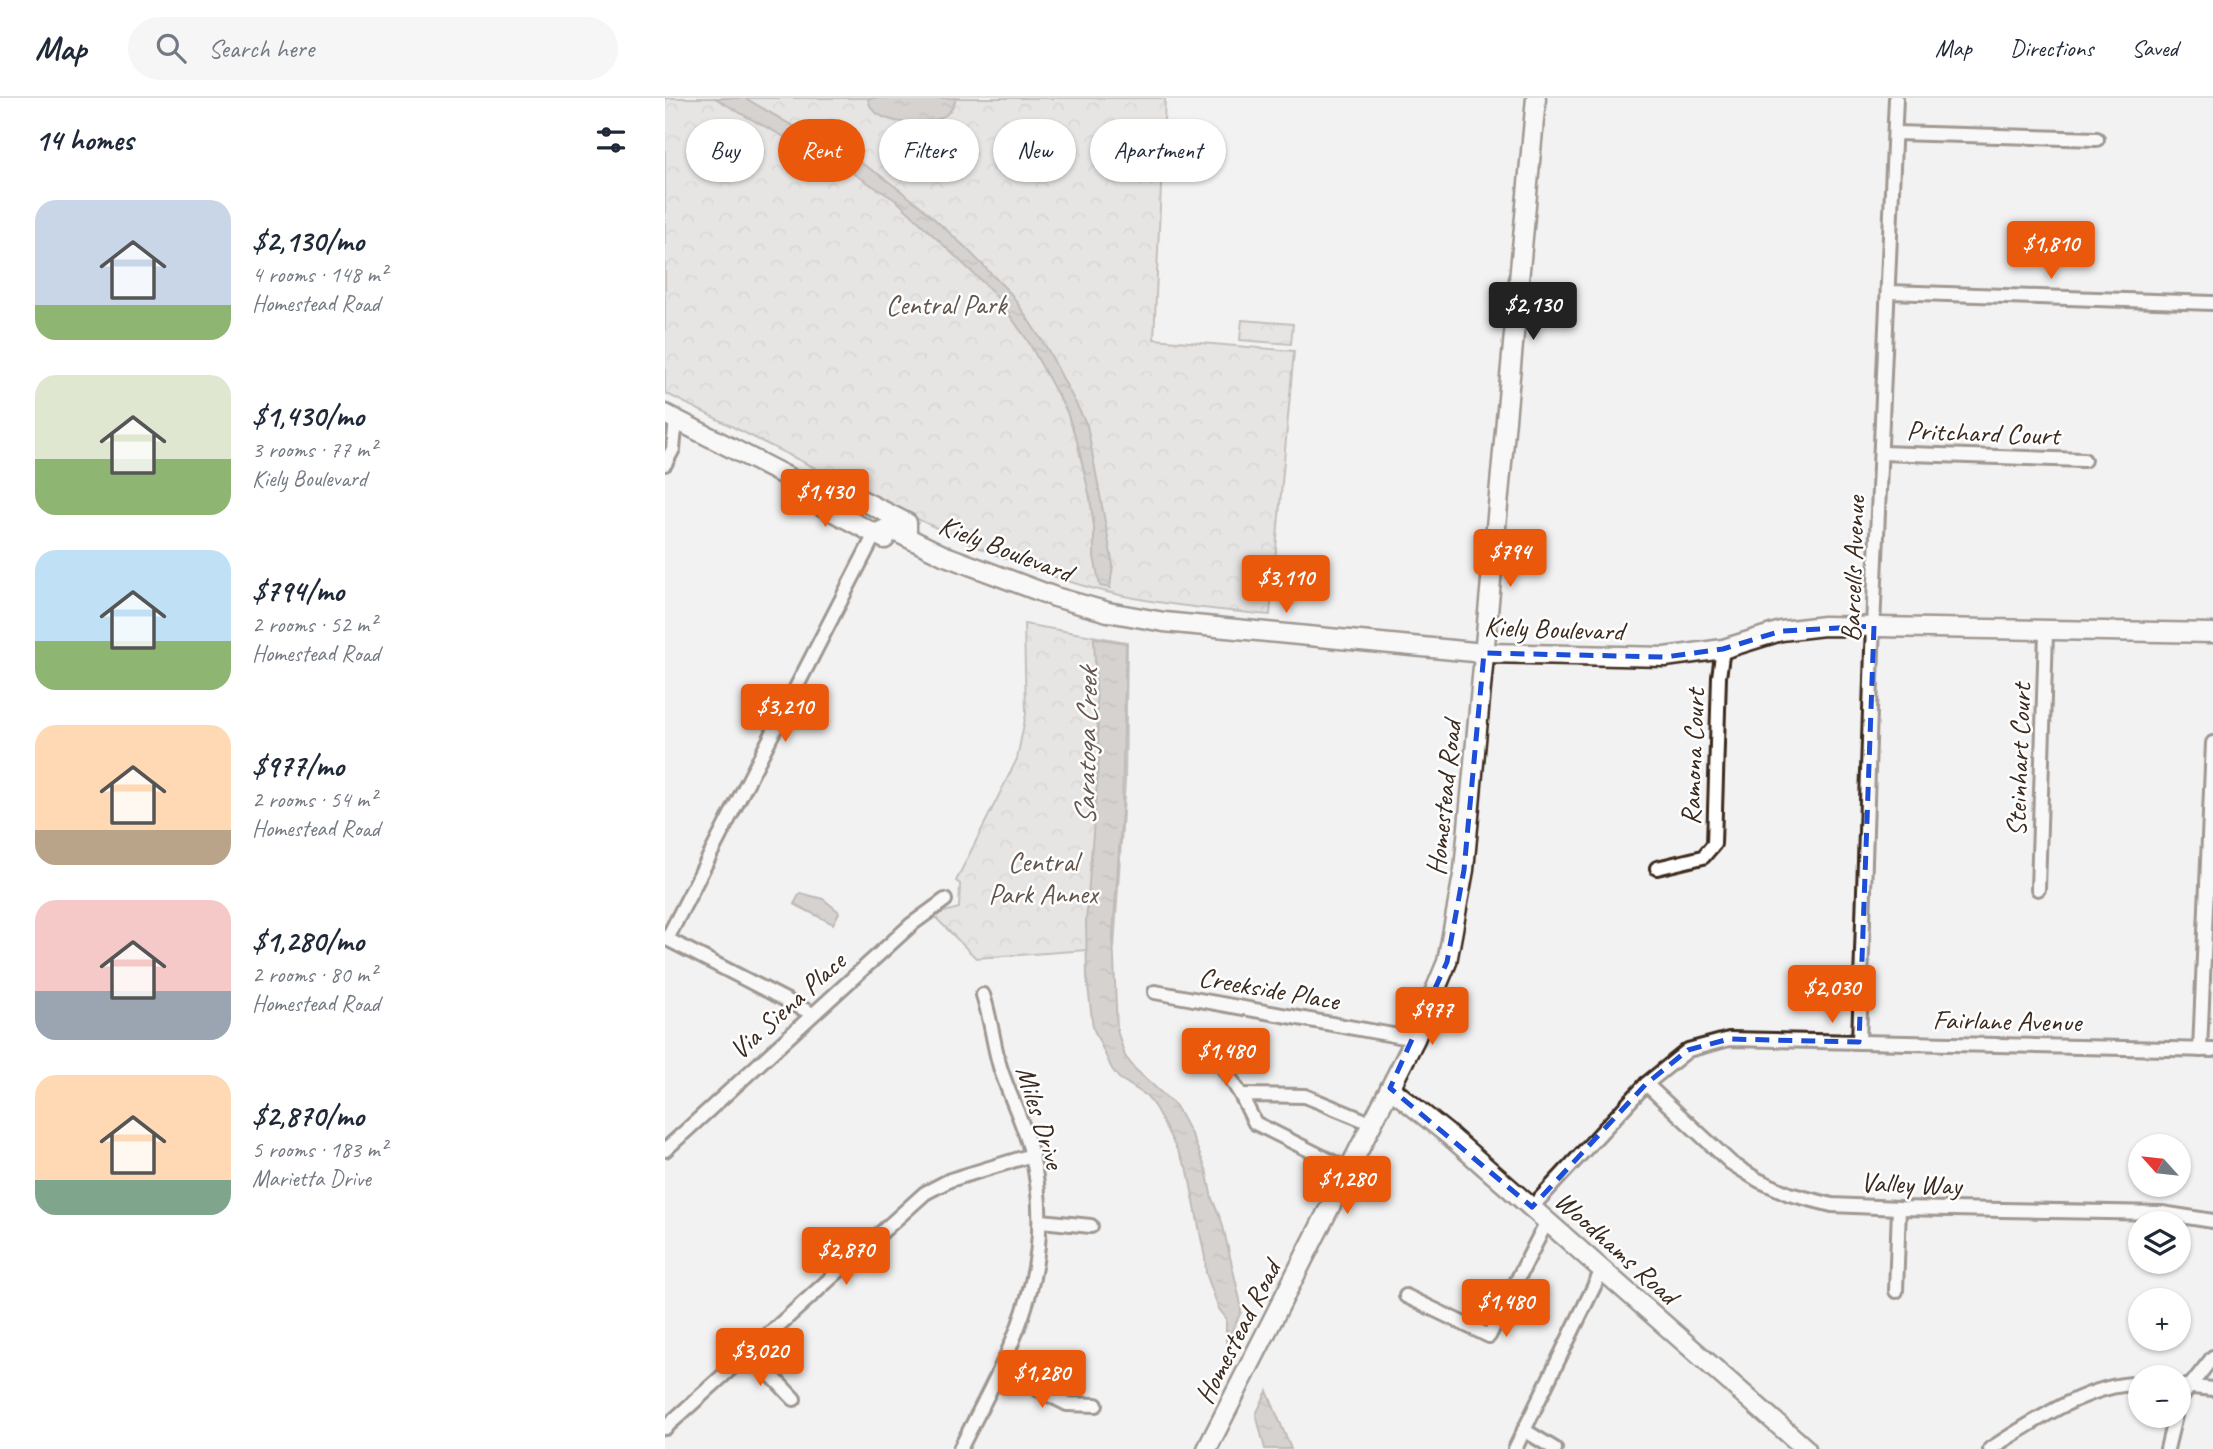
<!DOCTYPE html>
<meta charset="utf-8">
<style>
:root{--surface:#fff;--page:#f6f6f7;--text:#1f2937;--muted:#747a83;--line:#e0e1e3;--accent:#ea580c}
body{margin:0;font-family:Caveat,sans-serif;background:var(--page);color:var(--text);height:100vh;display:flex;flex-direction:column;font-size:26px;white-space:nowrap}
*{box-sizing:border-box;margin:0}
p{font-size:23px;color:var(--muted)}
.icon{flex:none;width:38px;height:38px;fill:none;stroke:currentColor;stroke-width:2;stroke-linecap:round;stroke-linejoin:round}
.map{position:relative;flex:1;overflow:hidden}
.details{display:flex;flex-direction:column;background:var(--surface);width:665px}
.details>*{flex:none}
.top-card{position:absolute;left:21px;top:21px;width:665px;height:63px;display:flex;gap:14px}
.needle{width:46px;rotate:297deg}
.tools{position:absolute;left:1463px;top:1036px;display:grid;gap:14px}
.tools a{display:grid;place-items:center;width:63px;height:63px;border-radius:50%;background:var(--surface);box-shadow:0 2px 5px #0004;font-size:35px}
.price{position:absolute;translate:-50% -60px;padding:0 16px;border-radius:7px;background:var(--accent);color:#fff;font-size:23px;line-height:46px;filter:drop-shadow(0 2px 4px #0008)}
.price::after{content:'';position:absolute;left:50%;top:42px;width:21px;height:16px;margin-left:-10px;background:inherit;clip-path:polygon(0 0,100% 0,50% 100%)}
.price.current{background:#222;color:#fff}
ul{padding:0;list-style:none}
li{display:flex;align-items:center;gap:21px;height:175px;padding:0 35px}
li span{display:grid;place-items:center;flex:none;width:196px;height:140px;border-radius:21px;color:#555}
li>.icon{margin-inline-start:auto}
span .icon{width:84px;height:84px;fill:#fffc;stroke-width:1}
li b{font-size:30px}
h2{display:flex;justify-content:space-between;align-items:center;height:84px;padding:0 35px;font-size:30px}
.pill{padding:0 24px;border-radius:32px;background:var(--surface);box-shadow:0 2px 5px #0004;font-size:24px;line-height:63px}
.pill.current{background:var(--accent);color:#fff}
header{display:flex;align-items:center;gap:42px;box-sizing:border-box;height:98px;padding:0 35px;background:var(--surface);border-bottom:2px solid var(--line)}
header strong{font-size:33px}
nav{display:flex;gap:38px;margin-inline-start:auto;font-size:24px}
.search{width:490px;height:63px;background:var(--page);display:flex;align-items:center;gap:18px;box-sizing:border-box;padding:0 24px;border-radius:38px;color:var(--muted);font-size:26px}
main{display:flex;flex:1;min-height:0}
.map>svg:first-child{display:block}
</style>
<header>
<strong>Map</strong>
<div class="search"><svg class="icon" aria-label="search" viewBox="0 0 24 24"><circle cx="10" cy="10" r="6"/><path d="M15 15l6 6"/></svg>Search here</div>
<nav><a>Map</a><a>Directions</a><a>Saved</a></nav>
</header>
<main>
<section class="details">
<h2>14 homes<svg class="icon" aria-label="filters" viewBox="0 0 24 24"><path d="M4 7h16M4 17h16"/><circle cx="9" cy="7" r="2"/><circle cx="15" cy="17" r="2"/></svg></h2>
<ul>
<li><span style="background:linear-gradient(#c9d6e8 75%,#8fb573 0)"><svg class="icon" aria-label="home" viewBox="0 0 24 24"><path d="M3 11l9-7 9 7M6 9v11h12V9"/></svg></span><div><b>$2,130/mo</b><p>4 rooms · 148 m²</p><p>Homestead Road</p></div></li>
<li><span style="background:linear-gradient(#dfe7d0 60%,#8fb573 0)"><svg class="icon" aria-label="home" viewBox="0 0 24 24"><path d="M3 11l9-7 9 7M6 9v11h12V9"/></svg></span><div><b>$1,430/mo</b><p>3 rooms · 77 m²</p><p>Kiely Boulevard</p></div></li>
<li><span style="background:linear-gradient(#bfe0f5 65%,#8fb573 0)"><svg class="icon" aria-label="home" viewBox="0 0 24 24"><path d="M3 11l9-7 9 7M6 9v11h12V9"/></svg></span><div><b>$794/mo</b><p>2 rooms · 52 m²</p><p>Homestead Road</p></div></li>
<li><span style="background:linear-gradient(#ffd9b3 75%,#b9a48a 0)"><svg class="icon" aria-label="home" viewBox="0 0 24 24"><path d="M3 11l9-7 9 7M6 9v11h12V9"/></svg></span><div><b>$977/mo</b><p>2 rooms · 54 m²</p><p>Homestead Road</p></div></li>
<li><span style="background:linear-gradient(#f6c9c9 65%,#9aa5b1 0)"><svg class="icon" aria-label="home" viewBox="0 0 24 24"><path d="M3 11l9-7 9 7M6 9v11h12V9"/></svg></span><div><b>$1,280/mo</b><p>2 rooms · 80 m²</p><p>Homestead Road</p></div></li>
<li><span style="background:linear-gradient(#ffd9b3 75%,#7fa58c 0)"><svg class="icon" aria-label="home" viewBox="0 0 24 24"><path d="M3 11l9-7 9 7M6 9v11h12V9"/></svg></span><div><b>$2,870/mo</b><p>5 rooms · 183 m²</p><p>Marietta Drive</p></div></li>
</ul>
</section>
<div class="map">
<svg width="1548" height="1351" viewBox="0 0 1548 1351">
<defs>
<pattern id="forest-crowns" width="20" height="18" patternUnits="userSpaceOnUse" patternTransform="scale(1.75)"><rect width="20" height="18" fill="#d8d5d2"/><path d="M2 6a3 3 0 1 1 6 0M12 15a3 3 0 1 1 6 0" fill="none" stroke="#bab7b4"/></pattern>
<pattern id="water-ripples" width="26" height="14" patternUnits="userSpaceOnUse" patternTransform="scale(1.75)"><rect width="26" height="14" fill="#b2aba7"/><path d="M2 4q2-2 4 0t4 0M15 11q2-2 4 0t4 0" fill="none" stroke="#928b87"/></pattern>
</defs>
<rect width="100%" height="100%" fill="#f3f2f2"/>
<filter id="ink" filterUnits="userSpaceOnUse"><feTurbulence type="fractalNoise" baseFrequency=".0143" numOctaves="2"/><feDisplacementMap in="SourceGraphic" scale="14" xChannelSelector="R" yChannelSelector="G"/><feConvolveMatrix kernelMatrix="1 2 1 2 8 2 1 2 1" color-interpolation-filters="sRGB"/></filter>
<g filter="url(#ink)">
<g fill="url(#forest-crowns)" stroke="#8a8078" stroke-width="2">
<path d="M0,0H500L489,241L629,253L605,517C544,511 484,506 426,490C346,468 274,432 200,395C133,362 67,328 0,295Z"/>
<path d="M577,222L628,226L626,246L575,242Z"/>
<path d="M359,526L462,544L460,684L449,850L311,860L268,817L294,810L295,786L291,783L352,661L361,616Z"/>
</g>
<g fill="url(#water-ripples)" stroke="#827770" stroke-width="2">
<path d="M50,0H80L140,35L163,45L215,77L254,107L299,148L347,197L383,252L422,327L448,467L445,490L435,488L429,459V429L425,400L412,343L401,312L363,243L328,194L232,103L184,73L82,19Z"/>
<path d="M203,0H291C289,7 286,14 279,18C260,29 205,28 203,0Z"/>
<path d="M429,540L461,545L457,712L448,837L452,932L460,958L470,971L511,1008L528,1040L541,1071L547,1101L557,1124L575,1202L576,1214L561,1245V1220L554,1211L541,1175L540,1160L523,1073L491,1011L482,998L454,980L447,971L428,930L422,880L421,823L434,660Z"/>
<path d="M135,795L158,801L173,813L174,815L168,826L129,806Z"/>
<path d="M602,1293L626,1351H600L591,1316Z"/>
</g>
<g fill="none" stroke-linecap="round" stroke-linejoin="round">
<defs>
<g id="street">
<path d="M1230,35L1432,41"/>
<path d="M1224,194L1548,205"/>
<path d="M1216,355L1419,362"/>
<path d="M0,366L8,351L11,321"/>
<path d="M992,770L1038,759L1049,746L1054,579L1058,551"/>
<path d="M1373,791L1381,534"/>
<path d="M0,840L148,916"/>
<path d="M2,841L210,436"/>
<path d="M490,894L750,941"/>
<path d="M1194,944L1207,552L1231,0"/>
<path d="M1535,952L1548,645"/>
<path d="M560,972L576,997"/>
<path d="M981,986L1066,1065L1093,1082L1124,1096L1167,1107L1234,1110L1497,1115L1548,1123"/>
<path d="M0,1052L247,826L280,802"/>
<path d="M684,1072L590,1025L576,997L640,998L708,1026"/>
<path d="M867,1109L981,986L1023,952L1064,941L1548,952"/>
<path d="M376,1123L426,1128"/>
<path d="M1231,1193L1234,1110"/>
<path d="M741,1198L824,1238L882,1123"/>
<path d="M85,1255L129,1301"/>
<path d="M335,1272L402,1306L431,1307"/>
<path d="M1518,1288L1548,1291"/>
<path d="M1514,1302L1548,1259"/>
<path d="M0,1330L260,1095L285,1082L367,1057"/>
<path d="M859,1332L890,1351"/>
<path d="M295,1351C345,1253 395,1169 366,1054C359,1025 344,998 335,969C328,945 326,921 318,897"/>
<path d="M850,1351L937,1172"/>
<path d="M1325,1351C1366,1325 1426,1284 1475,1286"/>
<path d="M1502,1351L1510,1318"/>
</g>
<g id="secondary">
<path d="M0,316L148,392L155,407L220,441"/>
<path d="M148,392L167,387L242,425V438"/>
<path d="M210,436L223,430L278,457L390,499L443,514L499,524L819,555L1000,559L1058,551L1116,533L1159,528L1548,535"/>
<path d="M725,990L785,1038L1141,1351"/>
<path d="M542,1351L750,941L782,864L799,772L871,0"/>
</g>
</defs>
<use href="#street" stroke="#3b2a1e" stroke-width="18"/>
<use href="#secondary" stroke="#3b2a1e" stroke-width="23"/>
<use href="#street" stroke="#fff" stroke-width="12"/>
<use href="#secondary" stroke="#fff" stroke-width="18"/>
</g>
</g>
<path d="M0 0H1548V1351H0ZM1209,528L1194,944L1064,941L1023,952L981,986L867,1109L725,990L782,864L799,772L819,555L1000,559L1058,551L1116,533Z" fill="#f3f2f2" fill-opacity=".55" fill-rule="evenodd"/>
<path fill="none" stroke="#1d4ed8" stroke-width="5" stroke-dasharray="14 9" stroke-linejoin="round" d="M1209,528L1194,944L1064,941L1023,952L981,986L867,1109L725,990L782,864L799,772L819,555L1000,559L1058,551L1116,533Z"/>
<g text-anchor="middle" stroke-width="5" stroke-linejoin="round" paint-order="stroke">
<g font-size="28" fill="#62554b" stroke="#fff">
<text x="281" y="216">Central Park</text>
<text x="378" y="773">Central<tspan x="378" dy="32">Park Annex</tspan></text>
</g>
<g font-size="28" fill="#3b2a1e" stroke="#fff">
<text transform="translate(1318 334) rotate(2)" y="10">Pritchard Court</text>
<text transform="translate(341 450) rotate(21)" y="10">Kiely Boulevard</text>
<text transform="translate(1187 471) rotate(-88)" y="10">Barcells Avenue</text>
<text transform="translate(889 530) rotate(2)" y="10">Kiely Boulevard</text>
<text transform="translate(1027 659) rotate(-88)" y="10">Ramona Court</text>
<text transform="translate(1353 662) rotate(-88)" y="10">Steinhart Court</text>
<text transform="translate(778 700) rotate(-84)" y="10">Homestead Road</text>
<text transform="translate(604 890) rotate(10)" y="10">Creekside Place</text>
<text transform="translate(122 907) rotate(-42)" y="10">Via Siena Place</text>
<text transform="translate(1342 922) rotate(1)" y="10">Fairlane Avenue</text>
<text transform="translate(376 1019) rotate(73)" y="10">Miles Drive</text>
<text transform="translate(1246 1085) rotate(2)" y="10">Valley Way</text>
<text transform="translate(952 1149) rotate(42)" y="10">Woodhams Road</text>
<text transform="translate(572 1234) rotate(-63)" y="10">Homestead Road</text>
</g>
<g font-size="30" font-style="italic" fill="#65574e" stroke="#fff">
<text transform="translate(421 649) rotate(-89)" y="10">Saratoga Creek</text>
</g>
</g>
</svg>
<div class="tools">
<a><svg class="needle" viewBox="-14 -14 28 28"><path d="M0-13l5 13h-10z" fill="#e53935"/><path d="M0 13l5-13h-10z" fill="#747a83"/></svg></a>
<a><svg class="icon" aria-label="layers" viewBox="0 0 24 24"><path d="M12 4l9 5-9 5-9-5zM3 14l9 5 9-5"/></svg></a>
<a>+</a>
<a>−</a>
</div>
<b class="price" style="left:1386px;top:183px">$1,810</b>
<b class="price current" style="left:868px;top:244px">$2,130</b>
<b class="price" style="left:160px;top:431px">$1,430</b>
<b class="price" style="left:845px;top:491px">$794</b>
<b class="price" style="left:621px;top:517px">$3,110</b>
<b class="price" style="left:120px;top:646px">$3,210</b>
<b class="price" style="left:1167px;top:927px">$2,030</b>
<b class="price" style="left:767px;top:949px">$977</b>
<b class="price" style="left:561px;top:990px">$1,480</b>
<b class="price" style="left:682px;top:1118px">$1,280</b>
<b class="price" style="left:181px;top:1189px">$2,870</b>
<b class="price" style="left:841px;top:1241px">$1,480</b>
<b class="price" style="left:95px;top:1290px">$3,020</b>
<b class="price" style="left:377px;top:1312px">$1,280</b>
<div class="top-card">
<a class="pill">Buy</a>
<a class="pill current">Rent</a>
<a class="pill">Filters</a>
<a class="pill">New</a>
<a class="pill">Apartment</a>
</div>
</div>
</main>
